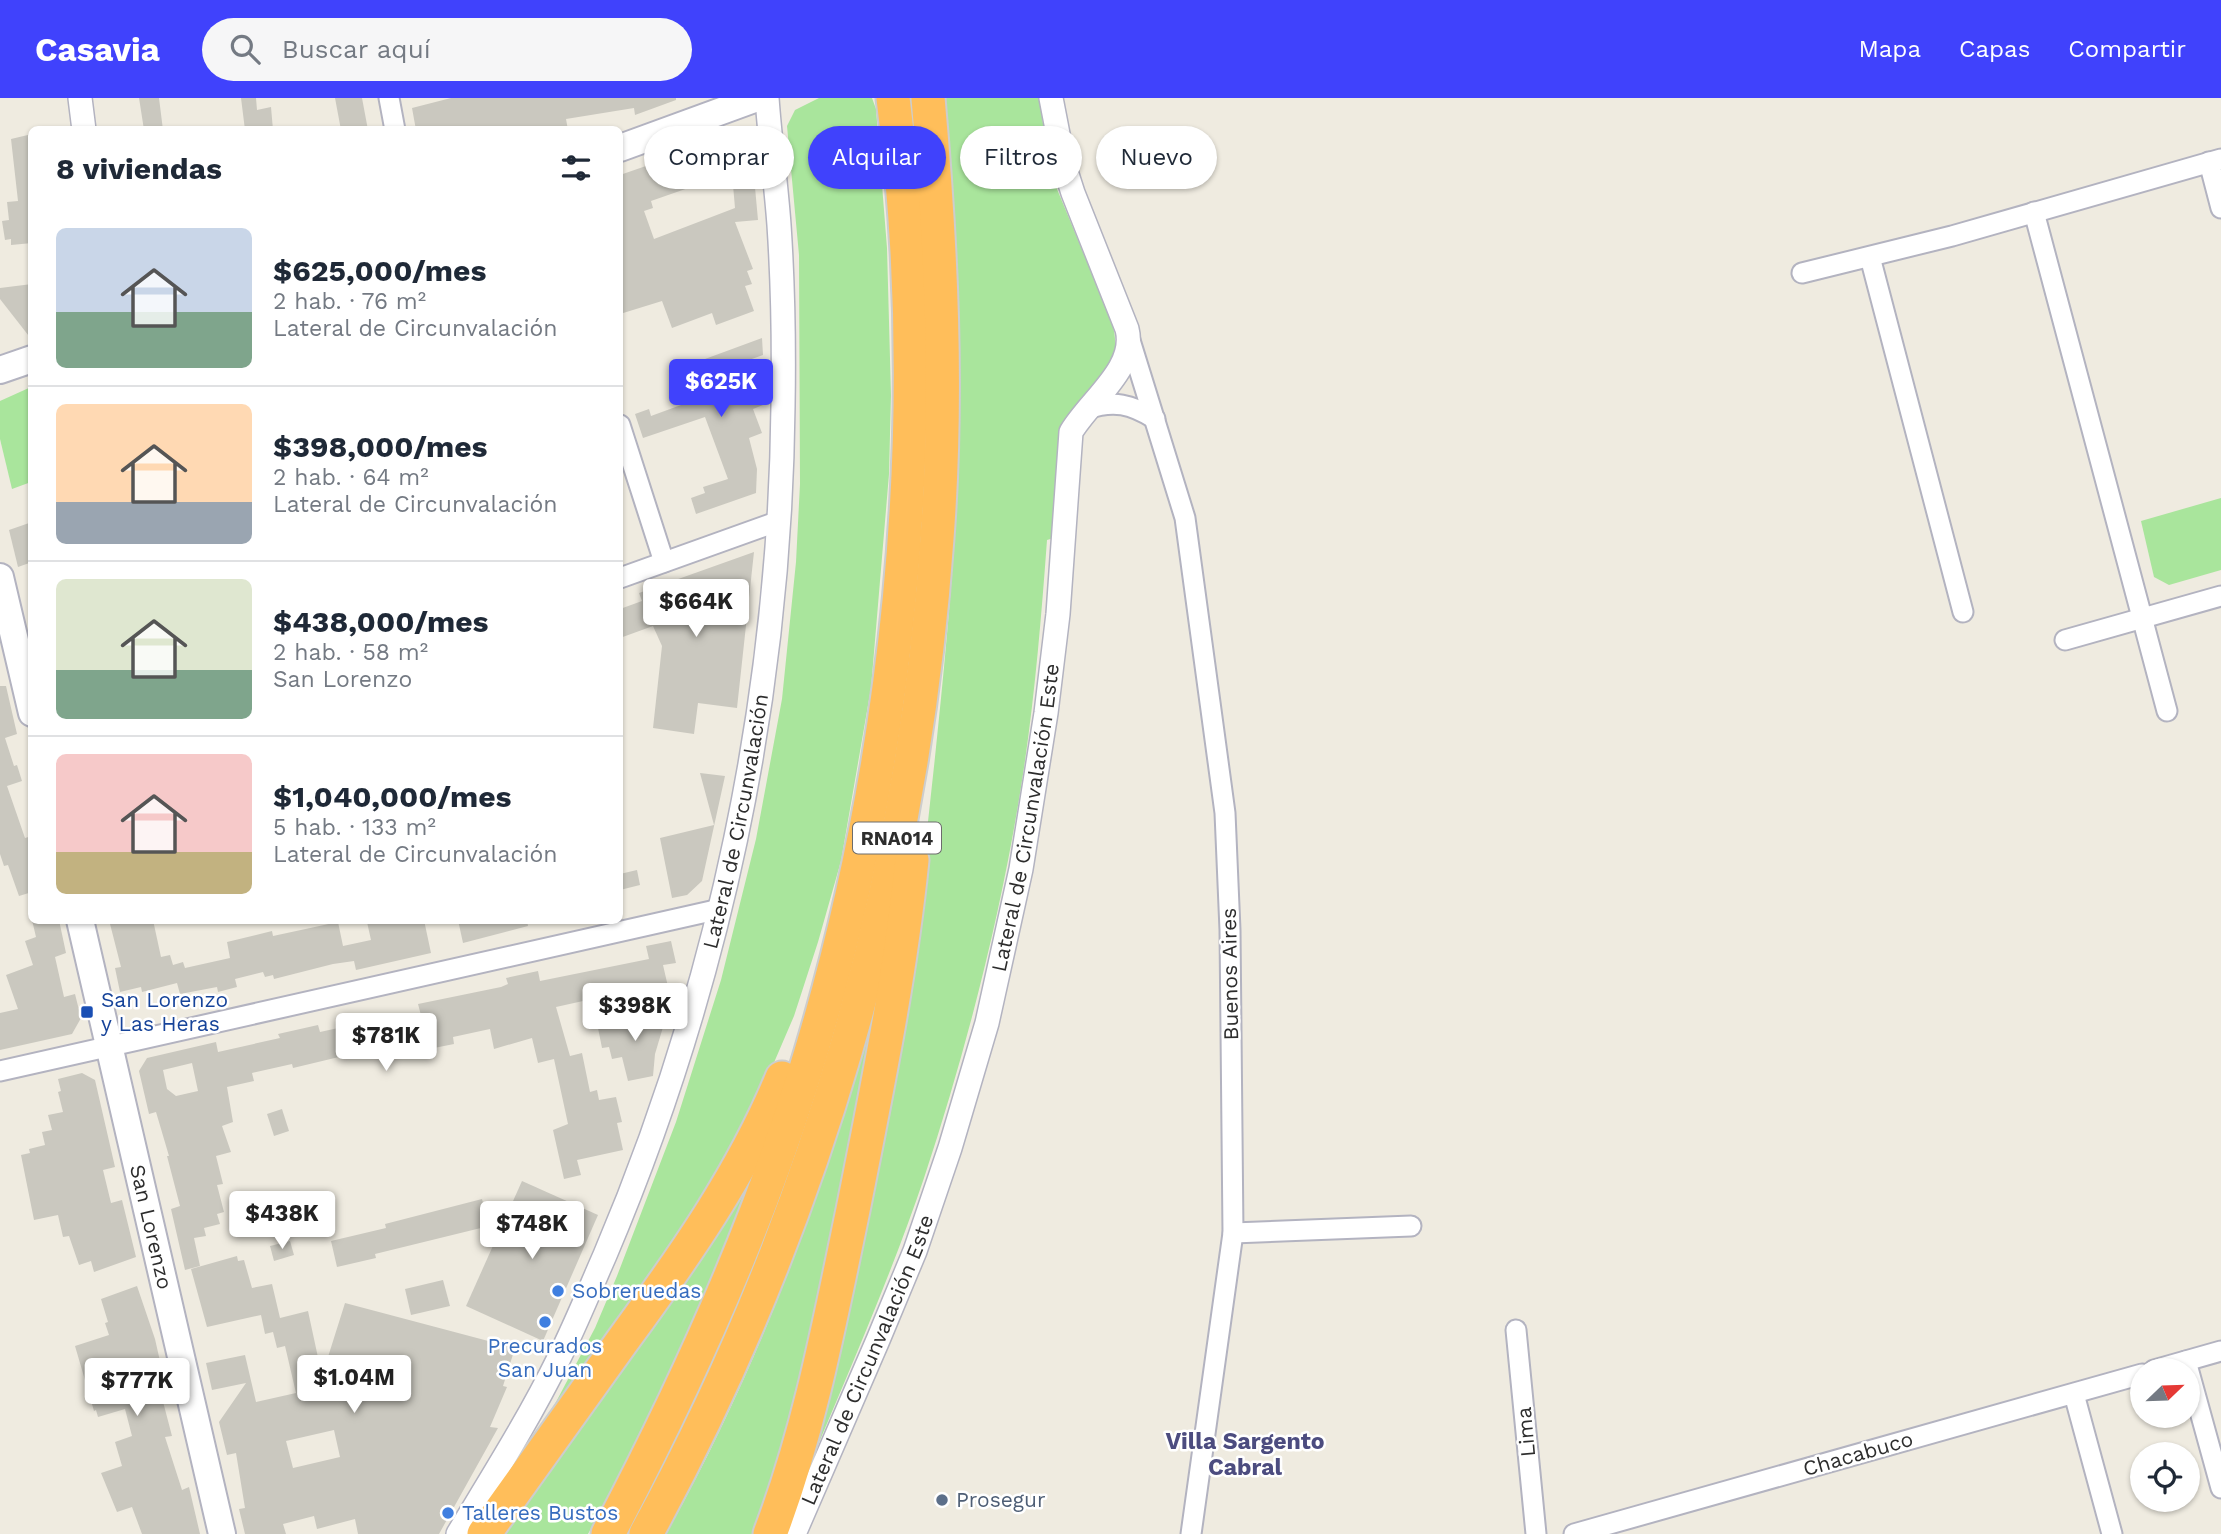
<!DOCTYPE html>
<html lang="es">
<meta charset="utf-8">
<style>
:root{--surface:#fff;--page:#f6f6f7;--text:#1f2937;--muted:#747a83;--line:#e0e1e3;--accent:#4042fc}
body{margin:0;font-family:"Work Sans",sans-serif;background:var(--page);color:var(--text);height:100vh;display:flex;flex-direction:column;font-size:26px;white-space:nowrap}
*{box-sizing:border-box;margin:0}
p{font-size:23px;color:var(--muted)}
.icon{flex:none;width:38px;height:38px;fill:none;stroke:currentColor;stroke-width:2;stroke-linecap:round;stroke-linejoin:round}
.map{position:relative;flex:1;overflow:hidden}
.side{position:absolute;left:28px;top:28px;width:595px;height:798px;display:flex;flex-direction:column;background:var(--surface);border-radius:10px;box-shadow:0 2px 5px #0004}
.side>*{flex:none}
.hud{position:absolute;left:644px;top:28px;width:665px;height:63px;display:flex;gap:14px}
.needle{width:46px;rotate:67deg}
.fabs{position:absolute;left:2130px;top:1260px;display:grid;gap:14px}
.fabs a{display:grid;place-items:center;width:70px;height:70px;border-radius:50%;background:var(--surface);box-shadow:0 2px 5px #0004;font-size:35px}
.price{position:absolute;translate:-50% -60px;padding:0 16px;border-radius:7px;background:#fff;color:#222;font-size:23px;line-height:46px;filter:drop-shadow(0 2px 4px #0008)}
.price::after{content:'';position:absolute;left:50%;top:42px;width:21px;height:16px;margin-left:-10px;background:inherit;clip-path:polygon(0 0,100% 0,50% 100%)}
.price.active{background:var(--accent);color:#fff}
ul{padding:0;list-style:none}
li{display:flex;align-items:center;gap:21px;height:175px;padding:0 28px}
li+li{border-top:2px solid var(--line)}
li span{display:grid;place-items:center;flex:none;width:196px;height:140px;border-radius:10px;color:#555}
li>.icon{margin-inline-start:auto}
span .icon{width:84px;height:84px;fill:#fffc;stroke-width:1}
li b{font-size:30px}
h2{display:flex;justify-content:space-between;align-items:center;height:84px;padding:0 28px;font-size:30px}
.tag{padding:0 24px;border-radius:32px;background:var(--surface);box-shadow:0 2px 5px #0004;font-size:24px;line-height:63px}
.tag.active{background:var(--accent);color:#fff}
header{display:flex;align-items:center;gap:42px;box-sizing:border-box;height:98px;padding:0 35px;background:var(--accent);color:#fff}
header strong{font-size:33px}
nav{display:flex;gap:38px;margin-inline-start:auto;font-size:24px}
.search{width:490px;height:63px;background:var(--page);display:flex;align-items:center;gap:18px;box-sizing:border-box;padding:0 24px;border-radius:38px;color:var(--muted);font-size:26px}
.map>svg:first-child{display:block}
</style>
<header>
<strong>Casavia</strong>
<div class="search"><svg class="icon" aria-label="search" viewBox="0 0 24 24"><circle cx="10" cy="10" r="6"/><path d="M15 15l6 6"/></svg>Buscar aquí</div>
<nav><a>Mapa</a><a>Capas</a><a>Compartir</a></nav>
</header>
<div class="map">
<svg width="2221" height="1436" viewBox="0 0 2221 1436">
<rect width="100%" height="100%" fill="#efebe0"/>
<g fill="#a9e59c">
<path d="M819,0H872L876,11L887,150L891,297L889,376L871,590L841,763L818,844L794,918L757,1004L712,1091L546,1323L595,1230L617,1178L676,1024L721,882L756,741L782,601L796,464L800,386L799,157L787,28L795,12Z"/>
<path d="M944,0H1039L1048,57L1057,91L1112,224C1116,239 1116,249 1113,264L1061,332L1059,337L1054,440L1047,442C1041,524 1034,608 1021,689C1000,821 966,953 924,1080C886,1192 837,1300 792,1409L922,778C940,615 959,450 960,286C960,190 954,95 944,0Z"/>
<path d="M31,289V384L12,391L0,341V303Z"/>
<path d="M2221,400V472L2169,487L2154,479L2141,423Z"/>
<path d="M874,913L838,1154L762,1436H666C756,1275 826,1091 874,913Z"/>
<path d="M752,1075C710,1200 652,1320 588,1436H491Z"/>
</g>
<g fill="#cac8bf" fill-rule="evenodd">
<path d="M139,0H159L163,32H144Z"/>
<path d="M241,0H256L257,12L271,9L273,32H245Z"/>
<path d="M335,0H362L368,32H341Z"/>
<path d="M451,0H676V2L635,17L634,10L566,21L568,32H416L412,10Z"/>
<path d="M32,36V145L11,147V141L5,142L2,123L9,122L7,104L18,103L11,41Z"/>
<path d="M738,36L751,46L758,122L735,124L753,171L747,173L752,186L745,188L754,213L716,227L712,215L672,230L662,203L620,216V77ZM731,64L735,110L654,141L644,113L653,110L651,103L694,88L690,76Z"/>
<path d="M32,186V242L0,201V190Z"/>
<path d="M762,240L763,257L749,262L763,300V307L753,311L762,335L749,340L757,371L756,395L696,416L691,400L705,395L703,389L728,381L705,319L643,340L635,316L649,311L651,318L681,307L679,301L696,295L686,268Z"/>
<path d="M32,424V464L18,469L9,432Z"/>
<path d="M754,454L737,610L698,605L694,636L653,630L662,548L653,528L620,540V511L642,503L639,495Z"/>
<path d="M0,588H6L17,636L5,640L14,668L17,667L22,683L7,688L25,740L32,738V794L19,798L8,767L4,768L0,756Z"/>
<path d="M700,675L725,678L702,783L687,797L672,800L660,740L714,727Z"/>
<path d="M637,772L640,787L620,792V776Z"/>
<path d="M32,822H59L66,855L55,859L64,899L75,896L81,920L72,936L0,952V915L18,911L6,877L33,867L25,843L36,839Z"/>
<path d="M109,822H153L161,859L170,857L173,867L183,864L185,870L230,860L227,844L272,833L273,838L338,824L343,848L371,842L367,824L424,822L431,855L356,872L354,863L333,866L274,881L273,877L265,879L263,874L235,881L237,889L218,894L217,889L180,896L177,885L142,894L141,889L120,894L115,870L121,869Z"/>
<path d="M458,822H527L528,828L463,845Z"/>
<path d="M671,843L676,865L663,867L669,893L631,901L629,889L600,896L601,899L556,909L570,958L582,955L590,994L597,992L599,1002L616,999L622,1024L617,1025L623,1052L577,1062L581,1077L564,1081L553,1032L568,1026L554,961L538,965L532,940L494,951L490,931L453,939L454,946L429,951L428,948L391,957L389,947L293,970L292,966L252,975L254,983L227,989L233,1024L222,1028L231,1054L216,1058L223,1086L217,1087L224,1114L217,1116L220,1126L204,1130L206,1138L194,1140L200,1168L185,1172L171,1111L180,1108L167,1058H169L156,1014L149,1016L139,973L147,960L216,944L218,954L280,940L278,936L318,927L320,934L361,925L363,932L372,930V931L422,921L418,906L501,889L508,886L506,880L538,873L540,883L649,861L646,848ZM192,965L198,993L176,998L167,991L163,972Z"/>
<path d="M632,910L666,919L655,956L653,978L628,983L622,959L612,961L609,949L602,950L598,930L635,921Z"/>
<path d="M82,975L95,982L115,1069L103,1072L111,1105L122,1102L136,1159L94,1174L91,1163L79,1167L69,1138L63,1139L58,1117L34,1122L21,1057L30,1055L29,1051L45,1047L42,1034L52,1032L48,1017L63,1014L58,994L61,993L58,981Z"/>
<path d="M282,1011L289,1033L274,1038L267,1016Z"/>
<path d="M522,1083L598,1117L543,1243L466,1208Z"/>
<path d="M482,1101L489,1128L375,1156L376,1160L337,1169L331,1143L386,1130L385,1126Z"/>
<path d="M290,1143L294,1157L274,1163L270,1148Z"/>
<path d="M237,1158L238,1163L244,1162L252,1190L272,1186L280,1220L308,1213L322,1278L345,1205L515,1250L503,1288L507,1289L490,1329L498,1330L439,1436H358L355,1421L317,1431L314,1418L283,1426L286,1436H245L239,1411L245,1410L236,1355L227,1357L219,1324L246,1285L212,1292L206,1265L245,1257L256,1304L296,1295L285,1248L277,1250L273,1234L265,1236L261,1217L207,1229L191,1171ZM334,1332L340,1359L293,1370L286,1343Z"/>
<path d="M443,1182L450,1208L411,1217L405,1191Z"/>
<path d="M137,1188L155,1241L167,1294L161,1296L172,1338L165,1339L182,1392L189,1389L200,1436H142L132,1409L117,1414L101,1375L122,1368L115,1344L132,1338L125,1311L98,1319L96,1312L94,1313L75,1248L109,1237L105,1225L108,1224L101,1201Z"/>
</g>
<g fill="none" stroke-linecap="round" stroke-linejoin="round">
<defs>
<g id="minor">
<path d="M389,0L395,32"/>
<path d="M2209,64L2221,110"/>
<path d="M2034,114L2167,613"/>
<path d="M1870,159L1963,514"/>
<path d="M1802,175L1952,138L2221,61"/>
<path d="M1129,239L1185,420L1225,715L1230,832L1233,1135L1191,1436"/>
<path d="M1087,311C1114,302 1131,306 1155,321"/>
<path d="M620,327L664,464"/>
<path d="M620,480L779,423"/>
<path d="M2065,542L2221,498"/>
<path d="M0,973L720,811"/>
<path d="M1233,1135L1411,1128"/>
<path d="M1516,1232L1536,1436"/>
<path d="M2186,1263L2221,1390"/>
<path d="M2154,1272L2221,1253"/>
<path d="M2074,1296L2112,1436"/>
<path d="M1574,1436L2142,1276"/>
</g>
<g id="tertiary">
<path d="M80,0L84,32"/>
<path id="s1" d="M458,1436C493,1378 529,1321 559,1260C576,1226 590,1191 605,1157C719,889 780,599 783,308C784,248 783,187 779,127C776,85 770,43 767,0"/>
<path id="s2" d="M794,1436L878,1242L915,1153L950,1050L987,925L1021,771L1046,615L1058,516L1071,334C1090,302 1137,270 1127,231L1073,95L1064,67L1051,0"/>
</g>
<g id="secondary">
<path d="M620,50L757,0"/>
<path d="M0,272L32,261"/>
<path d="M0,479L32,615"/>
<path id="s3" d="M80,822L222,1436"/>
</g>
<g id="motorway">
<path d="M484,1436C530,1371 577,1307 623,1242C684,1159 743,1075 782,980"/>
<path d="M608,1436C684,1292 751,1145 800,990C899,676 935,327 893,0"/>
<path d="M646,1436C813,1130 913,788 937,440C948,293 941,146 928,0"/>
<path d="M770,1436C810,1331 830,1222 853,1112C876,996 900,880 912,762"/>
</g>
</defs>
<use href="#minor" stroke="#b3b3c0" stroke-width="23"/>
<use href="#tertiary" stroke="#b3b3c0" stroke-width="26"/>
<use href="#secondary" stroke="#b3b3c0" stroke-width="30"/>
<use href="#motorway" stroke="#cdcdcd" stroke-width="37"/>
<use href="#minor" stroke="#fff" stroke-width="19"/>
<use href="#tertiary" stroke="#fff" stroke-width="23"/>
<use href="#secondary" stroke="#fff" stroke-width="26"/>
<use href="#motorway" stroke="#ffbe5a" stroke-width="33"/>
</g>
<rect fill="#1a4fb4" stroke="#fff" stroke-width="2.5" x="80" y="907" width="14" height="14" rx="3.5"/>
<g fill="#3f7fe0" stroke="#fff" stroke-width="2.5">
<circle cx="558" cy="1193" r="7"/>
<circle cx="545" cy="1224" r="7"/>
<circle cx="448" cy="1415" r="7"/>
</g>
<circle fill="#5c6f8a" stroke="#fff" stroke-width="2.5" cx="942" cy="1402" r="7"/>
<g text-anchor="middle" stroke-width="5" stroke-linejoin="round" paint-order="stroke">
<rect fill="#fff" stroke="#6c6c6c" stroke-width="2" x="853" y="724.5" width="88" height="31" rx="5"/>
<g font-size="19" font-weight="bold" fill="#2d2d2d">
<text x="897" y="747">RNA014</text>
</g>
<g font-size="21" fill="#2d2d2d" stroke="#fff">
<text dy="7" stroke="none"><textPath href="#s2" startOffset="756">Lateral de Circunvalación Este</textPath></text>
<text dy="7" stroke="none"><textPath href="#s1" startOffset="770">Lateral de Circunvalación</textPath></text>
<text transform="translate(1230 876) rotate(-91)" y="7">Buenos Aires</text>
<text dy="7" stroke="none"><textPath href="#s3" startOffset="315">San Lorenzo</textPath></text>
<text dy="7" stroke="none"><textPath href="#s2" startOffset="189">Lateral de Circunvalación Este</textPath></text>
<text transform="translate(1526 1334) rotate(-95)" y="7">Lima</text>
<text transform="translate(1858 1356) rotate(-16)" y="7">Chacabuco</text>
</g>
<g font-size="21" fill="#164399" stroke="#fff" text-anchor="start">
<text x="101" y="909">San Lorenzo<tspan x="101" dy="24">y Las Heras</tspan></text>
</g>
<g font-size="21" fill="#366cbe" stroke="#fff" text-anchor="start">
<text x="572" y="1200">Sobreruedas</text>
<text x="545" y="1255" text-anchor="middle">Precurados<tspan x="545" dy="24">San Juan</tspan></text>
<text x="462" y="1422">Talleres Bustos</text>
</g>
<g font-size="21" fill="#4e5e75" stroke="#fff" text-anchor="start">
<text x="956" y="1409">Prosegur</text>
</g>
<g font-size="23" font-weight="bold" fill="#4c4c7f" stroke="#fff">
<text x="1245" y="1351">Villa Sargento<tspan x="1245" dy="26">Cabral</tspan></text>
</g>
</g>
</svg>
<div class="fabs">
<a><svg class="needle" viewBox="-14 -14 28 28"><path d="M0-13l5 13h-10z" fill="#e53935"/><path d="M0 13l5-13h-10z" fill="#747a83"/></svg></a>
<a><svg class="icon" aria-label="locate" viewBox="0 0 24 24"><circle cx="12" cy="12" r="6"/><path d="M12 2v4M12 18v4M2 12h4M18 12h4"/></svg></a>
</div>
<b class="price active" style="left:721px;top:321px">$625K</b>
<b class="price" style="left:696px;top:541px">$664K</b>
<b class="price" style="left:635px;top:945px">$398K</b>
<b class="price" style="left:386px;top:975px">$781K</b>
<b class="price" style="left:282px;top:1153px">$438K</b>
<b class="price" style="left:532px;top:1163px">$748K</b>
<b class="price" style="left:354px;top:1317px">$1.04M</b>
<b class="price" style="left:137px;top:1320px">$777K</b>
<div class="hud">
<a class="tag">Comprar</a>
<a class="tag active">Alquilar</a>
<a class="tag">Filtros</a>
<a class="tag">Nuevo</a>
</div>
<section class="side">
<h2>8 viviendas<svg class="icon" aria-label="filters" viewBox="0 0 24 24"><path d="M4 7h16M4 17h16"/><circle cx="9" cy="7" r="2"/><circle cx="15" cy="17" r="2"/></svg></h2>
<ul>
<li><span style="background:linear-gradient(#c9d6e8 60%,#7fa58c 0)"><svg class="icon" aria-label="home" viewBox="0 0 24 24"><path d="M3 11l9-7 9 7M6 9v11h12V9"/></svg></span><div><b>$625,000/mes</b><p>2 hab. · 76 m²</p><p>Lateral de Circunvalación</p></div></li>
<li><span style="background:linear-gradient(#ffd9b3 70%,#9aa5b1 0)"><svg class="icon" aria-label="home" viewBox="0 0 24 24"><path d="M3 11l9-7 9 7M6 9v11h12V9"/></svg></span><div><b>$398,000/mes</b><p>2 hab. · 64 m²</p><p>Lateral de Circunvalación</p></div></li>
<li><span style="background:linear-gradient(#dfe7d0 65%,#7fa58c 0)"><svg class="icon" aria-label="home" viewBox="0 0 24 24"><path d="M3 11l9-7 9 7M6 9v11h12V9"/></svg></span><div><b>$438,000/mes</b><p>2 hab. · 58 m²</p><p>San Lorenzo</p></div></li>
<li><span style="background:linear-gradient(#f6c9c9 70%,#c2b280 0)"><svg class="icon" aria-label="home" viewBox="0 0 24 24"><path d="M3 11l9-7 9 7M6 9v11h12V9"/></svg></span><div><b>$1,040,000/mes</b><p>5 hab. · 133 m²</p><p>Lateral de Circunvalación</p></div></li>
</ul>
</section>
</div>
